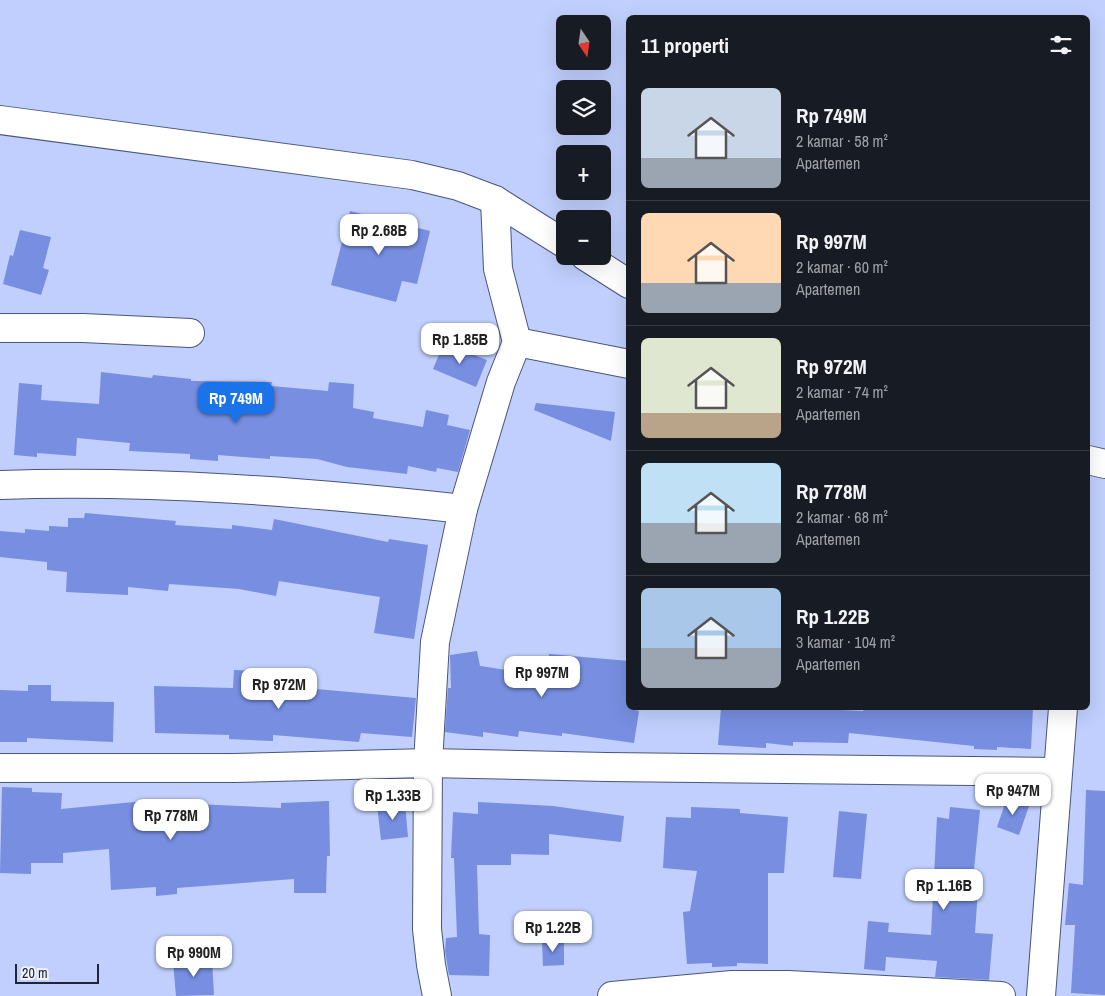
<!DOCTYPE html>
<html lang="id">
<meta charset="utf-8">
<style>
:root{--surface:#171b24;--page:#20242c;--text:#f1f3f6;--muted:#9ea1a6;--line:#363941;--accent:#1a73e8}
body{margin:0;font-family:"Archivo Narrow",sans-serif;background:var(--page);color:var(--text);height:100vh;display:flex;flex-direction:column;font-size:19px;white-space:nowrap}
*{box-sizing:border-box;margin:0}
p{font-size:16px;color:var(--muted)}
.icon{flex:none;width:28px;height:28px;fill:none;stroke:currentColor;stroke-width:2;stroke-linecap:round;stroke-linejoin:round}
.map{position:relative;flex:1;overflow:hidden}
.sheet{position:absolute;left:626px;top:15px;width:464px;height:695px;display:flex;flex-direction:column;background:var(--surface);border-radius:8px;box-shadow:0 5px 20px #0002}
.sheet>*{flex:none}
.needle{width:32px;rotate:167deg}
.fabs{position:absolute;left:556px;top:15px;display:grid;gap:10px}
.fabs a{display:grid;place-items:center;width:55px;height:55px;border-radius:8px;background:var(--surface);box-shadow:0 5px 20px #0002;font-size:25px}
.scale{position:absolute;left:15px;bottom:12px;width:84px;box-sizing:border-box;padding-left:5px;border:2px solid #202536;border-top:0;font-size:14px;line-height:18px;white-space:nowrap;color:#202536;-webkit-text-stroke:4px #eef1fb;paint-order:stroke}
.price{position:absolute;translate:-50% -42px;padding:0 11px;border-radius:10px;background:#fff;color:#222;font-size:16px;line-height:32px;filter:drop-shadow(0 1px 2px #0008)}
.price::after{content:'';position:absolute;left:50%;top:30px;width:15px;height:11px;margin-left:-8px;background:inherit;clip-path:polygon(0 0,100% 0,50% 100%)}
.price.on{background:var(--accent);color:#fff}
ul{padding:0;list-style:none}
li{display:flex;align-items:center;gap:15px;height:125px;padding:0 15px}
li+li{border-top:1px solid var(--line)}
li span{display:grid;place-items:center;flex:none;width:140px;height:100px;border-radius:8px;color:#555}
li>.icon{margin-inline-start:auto}
span .icon{width:60px;height:60px;fill:#fffc;stroke-width:1}
li b{font-size:21px}
h2{display:flex;justify-content:space-between;align-items:center;height:60px;padding:0 15px;font-size:21px}
.map>svg:first-child{display:block}
</style>
<div class="map">
<svg width="1105" height="996" viewBox="0 0 1105 996">
<rect width="100%" height="100%" fill="#c0cffd"/>
<g fill="#778ee1">
<path d="M350,211L430,231L417,284L402,281L396,302L331,285Z"/>
<path d="M20,230L51,237L43,268L49,270L41,295L3,284L10,255L13,256Z"/>
<path d="M444,343L487,360L476,387L433,369Z"/>
<path d="M101,372L152,378L153,375L191,379V381L272,382L271,386L328,391L329,382L354,384L353,408L374,412L373,418L423,427L426,410L449,415L447,425L470,430L458,472L437,468L436,472L408,466L407,474L347,467L317,459L270,456V459L218,455V461L190,459V454L129,451L130,443L77,438L76,456L37,453V457L14,455L19,383L42,385L41,400L99,404Z"/>
<path d="M536,403L615,412L611,441L534,410Z"/>
<path d="M85,513L176,521L175,525L232,529V525L272,530L274,519L388,542L389,539L428,545L414,639L374,633L380,597L279,581L276,596L239,589L169,584L168,591L128,587V595L66,592L67,572L47,570V562L0,557V531L25,533V529L49,531V526L68,527V518H84Z"/>
<path d="M477,651L480,666L533,674L534,656H549V654L629,661V708H636L635,710L639,711L634,743L562,733V736L519,731L518,737L483,732V737L445,732L448,688H451L450,655Z"/>
<path d="M234,670L296,672L294,687L416,698L412,737L361,733L359,742L273,735V741L229,739V735L155,733L154,686L233,688Z"/>
<path d="M28,685H51V701L114,702L113,742L27,738V742H0V690L28,691Z"/>
<path d="M721,708H798L863,711L864,708H1033L1031,749L997,747V750L974,749V746L849,733L848,743L793,742V746L766,743V748L718,745Z"/>
<path d="M2,787L32,788V792L62,793L61,809L134,802L194,800L195,804L281,808V803L329,801L330,856H327L326,893H294V879L177,888V894L156,896V887L111,890L109,849L63,853V863H31V874L0,873Z"/>
<path d="M1086,790L1105,791V995L1071,993L1075,925H1065L1069,883L1083,885Z"/>
<path d="M1007,798L1029,806L1019,835L997,827Z"/>
<path d="M478,802L553,806L624,816L621,842L549,834V855L511,854V865H477L479,934L490,935L489,976L449,975L445,951L446,938L457,937L454,858H451L453,812L478,814Z"/>
<path d="M405,803L408,837L381,840L377,805Z"/>
<path d="M691,807L740,809V813L788,817L784,873H768V964L737,963V966L712,967V963L687,964L683,912L690,911L697,871L663,868L666,817L691,818Z"/>
<path d="M950,807L980,810L972,889H978L975,933L993,934L989,980L935,977L937,961L886,957L885,971L864,969L868,921L889,923L888,932L931,935L937,817L949,819Z"/>
<path d="M839,811L867,814L861,879L833,877Z"/>
<path d="M564,941V965L543,966L542,942Z"/>
<path d="M212,959L214,995L176,996L173,962Z"/>
</g>
<g fill="none" stroke-linecap="round" stroke-linejoin="round">
<defs>
<g id="minor">
<path d="M0,120L412,175L458,186L495,200L565,244"/>
<path d="M585,256L629,284"/>
<path d="M0,328H83L190,333"/>
<path d="M517,342L629,364"/>
<path d="M1088,460L1105,464"/>
<path d="M0,485C155,480 308,492 463,509"/>
<path d="M0,768H234L428,763L606,767L1057,772"/>
<path d="M437,996L431,965L427,929L428,763L435,642L463,509L501,382L517,342L498,269L495,200"/>
<path d="M612,996L732,985H788L1001,996"/>
<path d="M1041,996L1063,708"/>
</g>
</defs>
<use href="#minor" stroke="#49557c" stroke-width="30"/>
<use href="#minor" stroke="#fff" stroke-width="28"/>
</g>
</svg>
<div class="fabs">
<a><svg class="needle" viewBox="-14 -14 28 28"><path d="M0-13l5 13h-10z" fill="#e53935"/><path d="M0 13l5-13h-10z" fill="#9ea1a6"/></svg></a>
<a><svg class="icon" aria-label="layers" viewBox="0 0 24 24"><path d="M12 4l9 5-9 5-9-5zM3 14l9 5 9-5"/></svg></a>
<a>+</a>
<a>−</a>
</div>
<div class="scale">20 m</div>
<b class="price" style="left:379px;top:256px">Rp 2.68B</b>
<b class="price" style="left:460px;top:365px">Rp 1.85B</b>
<b class="price on" style="left:236px;top:424px">Rp 749M</b>
<b class="price" style="left:542px;top:698px">Rp 997M</b>
<b class="price" style="left:279px;top:710px">Rp 972M</b>
<b class="price" style="left:1013px;top:816px">Rp 947M</b>
<b class="price" style="left:393px;top:821px">Rp 1.33B</b>
<b class="price" style="left:171px;top:841px">Rp 778M</b>
<b class="price" style="left:944px;top:911px">Rp 1.16B</b>
<b class="price" style="left:553px;top:953px">Rp 1.22B</b>
<b class="price" style="left:194px;top:978px">Rp 990M</b>
<section class="sheet">
<h2>11 properti<svg class="icon" aria-label="filters" viewBox="0 0 24 24"><path d="M4 7h16M4 17h16"/><circle cx="9" cy="7" r="2"/><circle cx="15" cy="17" r="2"/></svg></h2>
<ul>
<li><span style="background:linear-gradient(#c9d6e8 70%,#9aa5b1 0)"><svg class="icon" aria-label="home" viewBox="0 0 24 24"><path d="M3 11l9-7 9 7M6 9v11h12V9"/></svg></span><div><b>Rp 749M</b><p>2 kamar · 58 m²</p><p>Apartemen</p></div></li>
<li><span style="background:linear-gradient(#ffd9b3 70%,#9aa5b1 0)"><svg class="icon" aria-label="home" viewBox="0 0 24 24"><path d="M3 11l9-7 9 7M6 9v11h12V9"/></svg></span><div><b>Rp 997M</b><p>2 kamar · 60 m²</p><p>Apartemen</p></div></li>
<li><span style="background:linear-gradient(#dfe7d0 75%,#b9a48a 0)"><svg class="icon" aria-label="home" viewBox="0 0 24 24"><path d="M3 11l9-7 9 7M6 9v11h12V9"/></svg></span><div><b>Rp 972M</b><p>2 kamar · 74 m²</p><p>Apartemen</p></div></li>
<li><span style="background:linear-gradient(#bfe0f5 60%,#9aa5b1 0)"><svg class="icon" aria-label="home" viewBox="0 0 24 24"><path d="M3 11l9-7 9 7M6 9v11h12V9"/></svg></span><div><b>Rp 778M</b><p>2 kamar · 68 m²</p><p>Apartemen</p></div></li>
<li><span style="background:linear-gradient(#a9c7e8 60%,#9aa5b1 0)"><svg class="icon" aria-label="home" viewBox="0 0 24 24"><path d="M3 11l9-7 9 7M6 9v11h12V9"/></svg></span><div><b>Rp 1.22B</b><p>3 kamar · 104 m²</p><p>Apartemen</p></div></li>
</ul>
</section>
</div>
